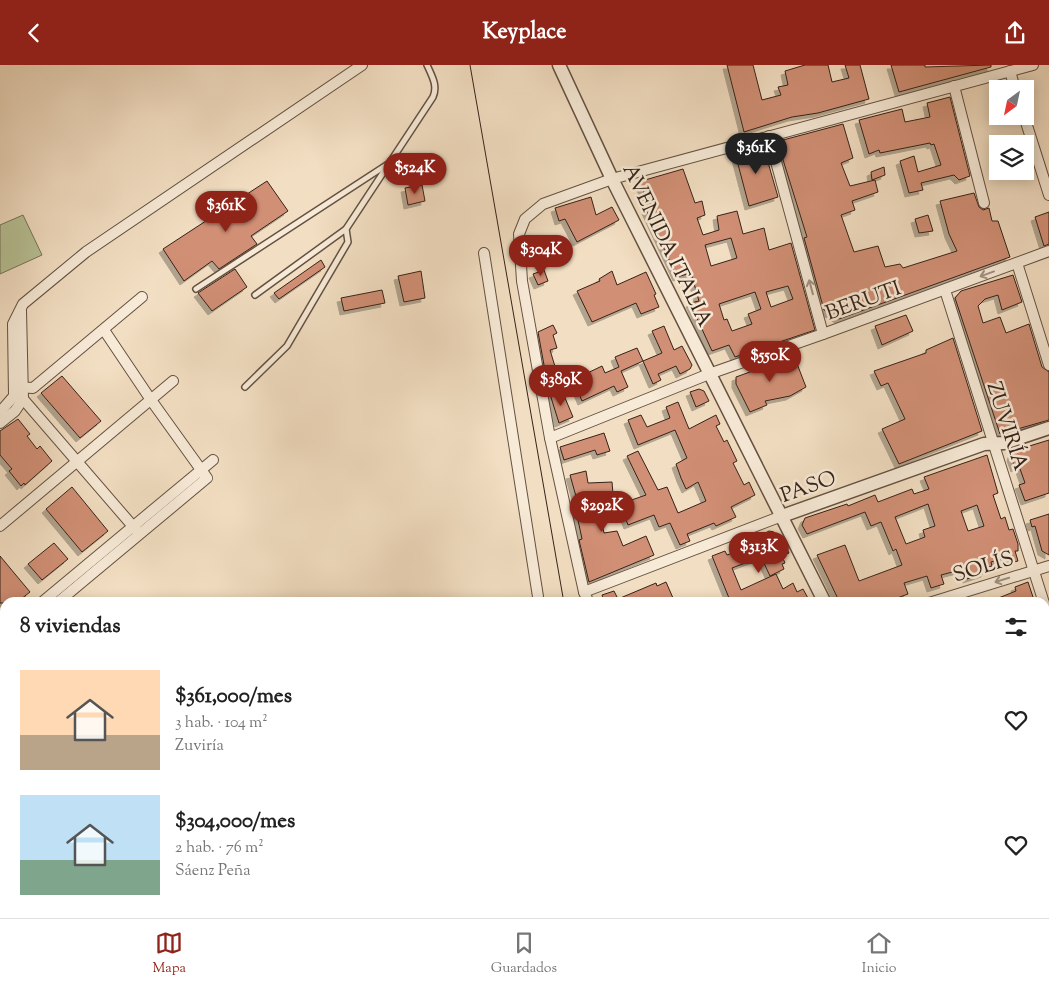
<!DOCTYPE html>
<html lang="es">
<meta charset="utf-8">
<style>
:root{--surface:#fff;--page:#f2f2f2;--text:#222;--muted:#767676;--line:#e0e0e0;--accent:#8f2418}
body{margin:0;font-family:"Sorts Mill Goudy",serif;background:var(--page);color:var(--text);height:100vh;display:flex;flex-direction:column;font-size:19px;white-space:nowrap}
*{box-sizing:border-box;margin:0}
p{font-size:16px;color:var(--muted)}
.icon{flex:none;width:28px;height:28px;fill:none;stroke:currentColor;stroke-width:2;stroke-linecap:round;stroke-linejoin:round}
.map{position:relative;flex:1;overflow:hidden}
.side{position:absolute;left:0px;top:532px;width:1050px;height:321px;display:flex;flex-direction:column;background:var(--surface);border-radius:15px 15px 0 0;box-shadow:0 2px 12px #0003}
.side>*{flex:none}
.needle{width:32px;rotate:213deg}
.fabs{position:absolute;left:989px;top:15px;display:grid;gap:10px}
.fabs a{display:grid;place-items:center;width:45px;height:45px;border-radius:0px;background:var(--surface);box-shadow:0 2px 12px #0003;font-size:25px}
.price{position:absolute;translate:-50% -42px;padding:0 11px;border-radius:18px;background:var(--accent);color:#fff;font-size:16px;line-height:32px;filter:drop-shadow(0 1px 2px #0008)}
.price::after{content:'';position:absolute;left:50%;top:30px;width:15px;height:11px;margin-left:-8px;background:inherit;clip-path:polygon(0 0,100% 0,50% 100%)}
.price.active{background:#222;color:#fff}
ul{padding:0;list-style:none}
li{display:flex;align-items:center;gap:15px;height:125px;padding:0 20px}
li span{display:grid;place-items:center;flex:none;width:140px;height:100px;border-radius:0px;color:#555}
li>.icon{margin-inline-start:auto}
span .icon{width:60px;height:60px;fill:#fffc;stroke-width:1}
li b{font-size:21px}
h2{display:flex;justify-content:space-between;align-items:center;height:60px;padding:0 20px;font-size:21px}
header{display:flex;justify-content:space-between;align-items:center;height:65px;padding:0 20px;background:var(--accent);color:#fff;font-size:22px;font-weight:700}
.tabs{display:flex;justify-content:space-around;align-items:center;height:70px;border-top:1px solid var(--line);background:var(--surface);font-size:14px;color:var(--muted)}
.tabs a{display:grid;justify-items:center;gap:2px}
.tabs .active{color:var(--accent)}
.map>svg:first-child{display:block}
</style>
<header><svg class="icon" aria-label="back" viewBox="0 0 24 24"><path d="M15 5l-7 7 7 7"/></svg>Keyplace<svg class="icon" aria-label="share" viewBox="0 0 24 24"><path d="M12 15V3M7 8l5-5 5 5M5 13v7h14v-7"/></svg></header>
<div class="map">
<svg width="1049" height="853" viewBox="0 0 1049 853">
<defs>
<filter id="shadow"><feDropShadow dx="-4" dy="4" stdDeviation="0" flood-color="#0004"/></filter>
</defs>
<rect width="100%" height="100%" fill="#f2dec2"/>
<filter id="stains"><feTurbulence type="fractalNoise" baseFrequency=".004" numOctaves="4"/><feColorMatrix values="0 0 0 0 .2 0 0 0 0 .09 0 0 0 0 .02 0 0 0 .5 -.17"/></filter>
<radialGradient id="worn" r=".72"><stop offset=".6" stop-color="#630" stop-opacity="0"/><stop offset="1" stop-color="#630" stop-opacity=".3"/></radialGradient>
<path fill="#b7c296" stroke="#767257" d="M23,150L42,190L0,209V160Z"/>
<g fill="#9dbbbb" stroke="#737e7a">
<path d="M275,849H351L343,853H268Z"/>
<path d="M362,849H477L478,853H366Z"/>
</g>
<g fill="#d18f75" stroke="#352218" fill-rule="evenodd" filter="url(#shadow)">
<path d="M727,0H753L762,35L781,30L778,22L788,20L785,6L805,0H828L832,17L849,13L845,0H860L869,34L818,48L792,52L744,67Z"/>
<path d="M891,0H925V2L991,0V2L899,27Z"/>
<path d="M950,32L970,111L959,115L954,110L921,118L923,125L909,128L900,96L914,91L918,107L941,100L934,79L931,80L930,78L880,88L879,85L869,89L859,55L902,44L905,57L930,52L927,38Z"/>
<path d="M843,59L853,93L841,98L850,121L875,115L878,127L852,136L855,145L841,150L854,187L878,181L885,202L900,199L903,203L957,186L949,169L940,136L974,128L979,142L983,145L989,143L992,156H998L1010,192L839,254L824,245L804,173L807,172L780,85L783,75Z"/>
<path d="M763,80L778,132L749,141L735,88Z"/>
<path d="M884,102L885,110L872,115L871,107Z"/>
<path d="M683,104L695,138L702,136L705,150L697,153L703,170L719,165L717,151L737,146L743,169L764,163L769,185L791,178L815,265L735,292L729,280L712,286L690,238L699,236L691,208L677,212L646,145L653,143L638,117ZM731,173L737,193L711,201L705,180ZM788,221L793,234L771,242L766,227ZM755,227L761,244L748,249L752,259L732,266L727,254L724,255L719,239Z"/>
<path d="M267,116L288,146L251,171L257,179L219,204L212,196L184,216L163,184Z"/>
<path d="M422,120L425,136L408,140L405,123Z"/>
<path d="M591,132L596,150L612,142L619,155L577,177L565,154L559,156L555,143Z"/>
<path d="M1049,147V179L1044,181L1035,152Z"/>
<path d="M928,150L933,166L919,168L915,154Z"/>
<path d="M321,195L325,202L279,234L274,228Z"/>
<path d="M235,204L247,222L212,246L198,228Z"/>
<path d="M544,205L548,216L538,220L533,209Z"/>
<path d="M421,206L425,233L404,237L398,211Z"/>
<path d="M612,206L617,220L646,207L656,229L654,230L659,242L641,249L636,238L592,257L577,226L600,216L599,214Z"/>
<path d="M1013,210L1022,237L1002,245L998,230L985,234L978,241L983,258L1000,252L1006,268L1029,259L1042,302L1049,307V355L1000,369L955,233L961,226Z"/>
<path d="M382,225L385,238L344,246L341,233Z"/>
<path d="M906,250L913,266L882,280L875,261Z"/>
<path d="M553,260L557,268L553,270L557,283L550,285L557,308L546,311L538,267Z"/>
<path d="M664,261L674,285L682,281L692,300L690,304L680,309L676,301L658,309L661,315L653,319L643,296L662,288L652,266Z"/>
<path d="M953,273L982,366L899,399L882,364L905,354L888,318L881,321L874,306L926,288V285Z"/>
<path d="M637,283L643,296L621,306L628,322L617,327L614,321L582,336L573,315L602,301L605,308L619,302L615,292Z"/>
<path d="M794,291L806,322L790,331L765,336L767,340L750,347L736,319V312Z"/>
<path d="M62,311L101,356L80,373L41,328Z"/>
<path d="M699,324L704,326L709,336L696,342L690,327Z"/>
<path d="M555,325L556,329L563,328L573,352L559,358L549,326Z"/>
<path d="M678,337L689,364L716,350L720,359L716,361L724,377L727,375L737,396L733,398L744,420L749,417L755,430L731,442L736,452L716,461L714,458L687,469L690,476L680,480L670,458L659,462L654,450L628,460L620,439L646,430L627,391L638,386L658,425L667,422L678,448L706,436L698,417L686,424L681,413L676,399L687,393L675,365L638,380L628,355L641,350L647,362L670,353L666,342Z"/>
<path d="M18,354L30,369L27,371L37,384L40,381L52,396L25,420L24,418L21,421L9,406L12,404L0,390V366Z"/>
<path d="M604,368L610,386L597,390L595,385L564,395L560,382Z"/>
<path d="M1049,375V428L1025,436L1019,420L1025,418L1019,401L1015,403L1011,392L1013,386Z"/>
<path d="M987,390L998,428L993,430L1001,454L1005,452L1009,465L1013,464L1018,479V486H1015L1018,496L1010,498L1008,492L991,497L992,501L984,503L985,508L967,514L964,504L941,510L944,519L931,523L927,511L904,518L908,529L884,538H840L817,490L845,480L859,516L902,500L896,484L893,486L881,457L871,461L865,447L807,469L802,460L805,453L847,439L848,441L875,430L878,437L912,424L914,429L929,424L924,412ZM928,439L935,461L923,465L925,472L906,479L895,452ZM977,440L984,461L968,466L961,446Z"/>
<path d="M586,406L588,418L612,417L613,429L596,431L604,468L617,466L623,481L646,471L654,490L589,517L579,475L582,474L574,436L577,435L570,410Z"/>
<path d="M72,422L108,466L82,487L46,444Z"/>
<path d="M1049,449V490L1042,486L1035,461L1032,462L1030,455Z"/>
<path d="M769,466L774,467L780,480L784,478L789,488L782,491L785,498L782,499L784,504L770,511L761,492L732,503L741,525L776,509L783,524L793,518L797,527L803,524L809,535L805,538H731L712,491L725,486L727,490L741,485L762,476L760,471Z"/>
<path d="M54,478L68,494L42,515L28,499Z"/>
<path d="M0,491L30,527L16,538H0Z"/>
<path d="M666,517L673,533L661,538H605L602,530L614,526L618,534L656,518L657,521Z"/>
<path d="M1028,517L1035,538H986L1016,526L1015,522Z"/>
</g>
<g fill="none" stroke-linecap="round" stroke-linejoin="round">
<defs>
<g id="service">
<path d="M196,224L391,97"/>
<path d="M255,230L346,164"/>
<path d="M245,322L287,281L348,177L346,164L433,32C438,21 432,11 427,0"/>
<path d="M508,849L509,853"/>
<path d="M518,849L519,853"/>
<path d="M590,849L591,853"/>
</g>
<g id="minor">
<path d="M1010,6L1015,24"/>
<path d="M954,21L984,138"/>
<path d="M1024,51L1049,130"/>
<path d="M769,71L823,269"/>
<path d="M484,188L539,538"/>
<path d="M1017,198L1049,300"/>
<path d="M945,225L1044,538"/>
<path d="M15,322L33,323L142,232"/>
<path d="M14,331L23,334L137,466"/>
<path d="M0,347L14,331L13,259L23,239L86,187L362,0"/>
<path d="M0,358L15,346L23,334L21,246"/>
<path d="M550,373L709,309L823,269L1049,186"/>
<path d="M0,461L173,316"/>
<path d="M584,527L782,451"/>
<path d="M41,538L213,395"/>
<path d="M57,538L207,413L151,335L104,265"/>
<path d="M589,538L584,527L550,373L522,216L519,169L525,154L543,139L612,114L1033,0"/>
<path d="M929,538L1049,501"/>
<path d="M1045,542L1049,555"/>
<path d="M0,595L2,602"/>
<path d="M1045,662L1049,661"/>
<path d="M1045,727L1049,726"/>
<path d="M1045,826L1049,825"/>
<path d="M742,849L749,853"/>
<path d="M812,853L815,849"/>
</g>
<g id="tertiary">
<path d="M559,0L612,114L825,538"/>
<path d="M782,451L984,379L1004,378L1049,363"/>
<path d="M979,849L982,853"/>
</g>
</defs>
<use href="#service" stroke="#645142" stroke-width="8"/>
<use href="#minor" stroke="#645142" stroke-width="12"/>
<use href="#tertiary" stroke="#645142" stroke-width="15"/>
<use href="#service" stroke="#f7ead7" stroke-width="5"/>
<use href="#minor" stroke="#f7ead7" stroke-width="10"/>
<use href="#tertiary" stroke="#f7ead7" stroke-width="12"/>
<g stroke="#352218" stroke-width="1">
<path d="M470,0L564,538"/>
<path d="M614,849V853"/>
</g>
</g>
<defs><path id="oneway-shaft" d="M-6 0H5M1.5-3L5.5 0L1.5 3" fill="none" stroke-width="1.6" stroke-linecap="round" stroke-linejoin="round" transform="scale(1.25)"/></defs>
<g stroke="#a09081">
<use href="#oneway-shaft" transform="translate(987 209) rotate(160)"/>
<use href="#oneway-shaft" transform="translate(811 222) rotate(-105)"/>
<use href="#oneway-shaft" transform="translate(1002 515) rotate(163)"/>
</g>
<g text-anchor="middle" stroke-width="5" stroke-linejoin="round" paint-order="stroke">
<g font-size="21" fill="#352218" stroke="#f7ead7">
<text transform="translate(668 180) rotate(64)" y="7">AVENIDA ITALIA</text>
<text transform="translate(863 235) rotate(-20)" y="7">BERUTI</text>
<text transform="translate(1008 361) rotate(72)" y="7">ZUVIRÍA</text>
<text transform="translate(808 421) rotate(-20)" y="7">PASO</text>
<text transform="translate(983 501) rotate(-17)" y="7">SOLÍS</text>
</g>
</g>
<rect width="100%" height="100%" filter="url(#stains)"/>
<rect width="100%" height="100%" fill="url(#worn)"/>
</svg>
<div class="fabs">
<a><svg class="needle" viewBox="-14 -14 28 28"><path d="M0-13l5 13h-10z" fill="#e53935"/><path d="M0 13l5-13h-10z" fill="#767676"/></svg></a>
<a><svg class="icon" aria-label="layers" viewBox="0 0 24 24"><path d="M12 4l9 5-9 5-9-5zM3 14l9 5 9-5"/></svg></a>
</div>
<b class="price active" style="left:756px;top:110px">$361K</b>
<b class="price" style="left:415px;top:130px">$524K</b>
<b class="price" style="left:226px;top:168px">$361K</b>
<b class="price" style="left:541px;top:212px">$304K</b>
<b class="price" style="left:770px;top:318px">$550K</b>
<b class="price" style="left:561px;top:342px">$389K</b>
<b class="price" style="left:602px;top:468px">$292K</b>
<b class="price" style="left:759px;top:509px">$313K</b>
<section class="side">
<h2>8 viviendas<svg class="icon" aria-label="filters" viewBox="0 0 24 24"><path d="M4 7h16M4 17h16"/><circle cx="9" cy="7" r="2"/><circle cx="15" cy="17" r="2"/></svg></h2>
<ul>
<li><span style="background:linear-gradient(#ffd9b3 65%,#b9a48a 0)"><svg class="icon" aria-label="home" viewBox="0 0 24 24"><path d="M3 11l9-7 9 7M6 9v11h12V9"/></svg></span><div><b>$361,000/mes</b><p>3 hab. · 104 m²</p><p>Zuviría</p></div><svg class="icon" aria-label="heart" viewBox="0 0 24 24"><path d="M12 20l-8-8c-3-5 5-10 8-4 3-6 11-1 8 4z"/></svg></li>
<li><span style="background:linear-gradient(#bfe0f5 65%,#7fa58c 0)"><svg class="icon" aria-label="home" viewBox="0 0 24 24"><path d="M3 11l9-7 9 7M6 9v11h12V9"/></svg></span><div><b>$304,000/mes</b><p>2 hab. · 76 m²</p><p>Sáenz Peña</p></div><svg class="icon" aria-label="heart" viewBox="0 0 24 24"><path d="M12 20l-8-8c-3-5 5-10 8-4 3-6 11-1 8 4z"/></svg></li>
</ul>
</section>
</div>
<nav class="tabs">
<a class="active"><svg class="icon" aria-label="map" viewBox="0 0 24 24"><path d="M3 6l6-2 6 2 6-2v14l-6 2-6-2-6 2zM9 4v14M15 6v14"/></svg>Mapa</a>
<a><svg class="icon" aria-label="saved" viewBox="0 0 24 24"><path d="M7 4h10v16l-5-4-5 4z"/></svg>Guardados</a>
<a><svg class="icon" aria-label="home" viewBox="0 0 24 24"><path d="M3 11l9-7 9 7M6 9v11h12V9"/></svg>Inicio</a>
</nav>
